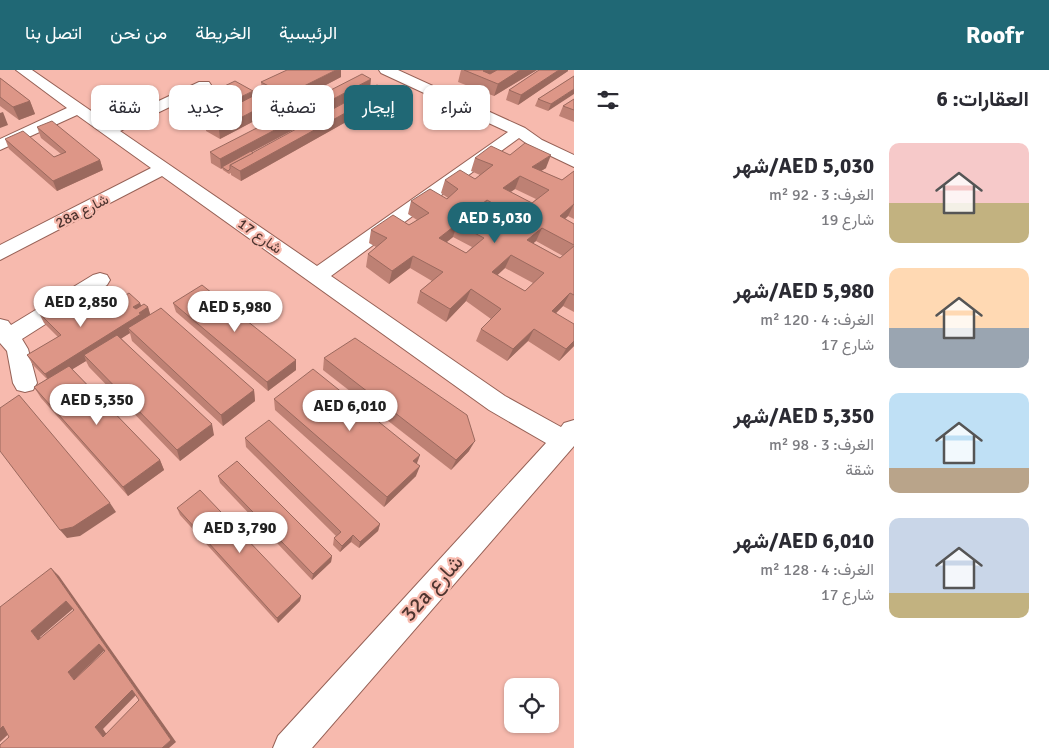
<!DOCTYPE html>
<html lang="ar">
<meta charset="utf-8">
<style>
:root{--surface:#fff;--page:#f2f2f3;--text:#2b2b33;--muted:#7c7c81;--accent:#206875}
body{margin:0;font-family:Signika,Vazirmatn,sans-serif;background:var(--page);color:var(--text);direction:rtl;height:100vh;display:flex;flex-direction:column;font-size:19px;white-space:nowrap}
*{box-sizing:border-box;margin:0}
p{font-size:16px;color:var(--muted)}
.icon{flex:none;width:28px;height:28px;fill:none;stroke:currentColor;stroke-width:2;stroke-linecap:round;stroke-linejoin:round}
.map{position:relative;flex:1;overflow:hidden;direction:ltr}
.details{display:flex;flex-direction:column;background:var(--surface);width:475px}
.details>*{flex:none}
.banner{position:absolute;left:15px;top:15px;width:475px;height:45px;direction:rtl;display:flex;gap:10px}
.controls{position:absolute;left:504px;top:608px;display:grid;gap:10px}
.controls a{display:grid;place-items:center;width:55px;height:55px;border-radius:10px;background:var(--surface);box-shadow:0 1px 4px #0004;font-size:25px}
.price{position:absolute;translate:-50% -42px;padding:0 11px;border-radius:18px;background:#fff;color:#222;font-size:16px;line-height:32px;filter:drop-shadow(0 1px 2px #0008)}
.price::after{content:'';position:absolute;left:50%;top:30px;width:15px;height:11px;margin-left:-8px;background:inherit;clip-path:polygon(0 0,100% 0,50% 100%)}
.price.active{background:var(--accent);color:#fff}
ul{padding:0;list-style:none}
li{display:flex;align-items:center;gap:15px;height:125px;padding:0 20px}
li span{display:grid;place-items:center;flex:none;width:140px;height:100px;border-radius:10px;color:#555}
li>.icon{margin-inline-start:auto}
span .icon{width:60px;height:60px;fill:#fffc;stroke-width:1}
li b{font-size:21px}
h2{display:flex;justify-content:space-between;align-items:center;height:60px;padding:0 20px;font-size:21px}
.chip{padding:0 18px;border-radius:10px;background:var(--surface);box-shadow:0 1px 4px #0004;font-size:18px;line-height:45px}
.chip.active{background:var(--accent);color:#fff}
header{display:flex;align-items:center;gap:30px;box-sizing:border-box;height:70px;padding:0 25px;background:var(--accent);color:#fff}
header strong{font-size:24px}
nav{display:flex;gap:28px;margin-inline-start:auto;font-size:18px}
main{display:flex;flex:1;min-height:0}
.map>svg:first-child{display:block}
</style>
<header>
<strong>Roofr</strong>
<nav><a>الرئيسية</a><a>الخريطة</a><a>من نحن</a><a>اتصل بنا</a></nav>
</header>
<main>
<section class="details">
<h2>العقارات: 6<svg class="icon" aria-label="filters" viewBox="0 0 24 24"><path d="M4 7h16M4 17h16"/><circle cx="9" cy="7" r="2"/><circle cx="15" cy="17" r="2"/></svg></h2>
<ul>
<li><span style="background:linear-gradient(#f6c9c9 60%,#c2b280 0)"><svg class="icon" aria-label="home" viewBox="0 0 24 24"><path d="M3 11l9-7 9 7M6 9v11h12V9"/></svg></span><div><b>AED 5,030/شهر</b><p>الغرف: 3 · 92 m²</p><p>شارع 19</p></div></li>
<li><span style="background:linear-gradient(#ffd9b3 60%,#9aa5b1 0)"><svg class="icon" aria-label="home" viewBox="0 0 24 24"><path d="M3 11l9-7 9 7M6 9v11h12V9"/></svg></span><div><b>AED 5,980/شهر</b><p>الغرف: 4 · 120 m²</p><p>شارع 17</p></div></li>
<li><span style="background:linear-gradient(#bfe0f5 75%,#b9a48a 0)"><svg class="icon" aria-label="home" viewBox="0 0 24 24"><path d="M3 11l9-7 9 7M6 9v11h12V9"/></svg></span><div><b>AED 5,350/شهر</b><p>الغرف: 3 · 98 m²</p><p>شقة</p></div></li>
<li><span style="background:linear-gradient(#c9d6e8 75%,#c2b280 0)"><svg class="icon" aria-label="home" viewBox="0 0 24 24"><path d="M3 11l9-7 9 7M6 9v11h12V9"/></svg></span><div><b>AED 6,010/شهر</b><p>الغرف: 4 · 128 m²</p><p>شارع 17</p></div></li>
</ul>
</section>
<div class="map">
<svg width="574" height="678" viewBox="0 0 574 678">
<rect width="100%" height="100%" fill="#f7baae"/>
<g fill="none" stroke-linecap="round" stroke-linejoin="round">
<defs>
<g id="minor">
<path d="M16,0H32L110,54L199,12H209L211,15L209,18L120,61L317,196L508,62L381,3L379,0H398L525,58L542,70L574,85V97L530,76L519,68L331,206L505,326L561,357L564,353L574,350V376L312,678H273L278,666L546,373L489,340L162,106L0,190V175L151,98L77,45L0,80V69L67,38Z"/>
<path d="M100,203L107,205L110,210L107,215L22,269L28,279L37,313L33,320L25,322L17,320L13,313L7,281L0,273V249L8,251L11,255L93,205Z"/>
</g>
</defs>
<use href="#minor" stroke="#966156" stroke-width="2"/>
<use href="#minor" fill="#fff" fill-rule="evenodd"/>
</g>
<g fill="#be8174" fill-rule="evenodd">
<path d="M461,0H537L494,26L458,12Z"/>
<path d="M539,0H568V1L518,35L506,30L509,20Z"/>
<path d="M574,6L548,41L535,36L538,29Z"/>
<path d="M341,7L286,36L262,22L261,12Z"/>
<path d="M0,8L30,31L35,44L19,50L0,36Z"/>
<path d="M370,19L385,30L241,111L231,105V103L229,104L223,100L222,98L221,99L211,93L210,82ZM331,40L253,83L252,82Z"/>
<path d="M253,26L269,43L220,69L206,61V55L201,57L184,47L183,36Z"/>
<path d="M574,29V52L559,46L563,36Z"/>
<path d="M37,57L100,90L103,100L57,121L9,79L5,69L54,87L61,84L41,68Z"/>
<path d="M510,85L546,98L541,101L562,110L574,101V149L568,146L565,149L574,154V242L563,236L556,243L574,276L559,291L528,271L507,291L476,271L481,259L491,249L466,231L446,252L417,233L420,221L432,211L410,198L389,214L366,197L368,184L376,177L369,173L371,160L409,155L417,150L408,144L411,131L447,129L448,128L441,123L445,110L475,109L480,105L471,101L475,88ZM515,119L536,129L532,133L510,122ZM482,144L502,154L501,155ZM453,167L472,177L466,183L446,172ZM536,171L563,186L560,188L533,173ZM505,198L533,213L525,221L497,205Z"/>
<path d="M140,233L141,236L148,237L150,245L254,320L255,331L223,356L132,271L130,263L121,268L214,365L180,391L89,297L86,291L72,299L160,390L164,400L128,426L41,328L34,317L47,309L33,295L27,285L58,267L44,253L39,243L94,245Z"/>
<path d="M173,233L296,290V300L268,321L176,242Z"/>
<path d="M324,288L469,381L451,400L323,300Z"/>
<path d="M274,329L416,393V406L384,437L275,340Z"/>
<path d="M245,368L380,454L378,461L359,478L351,472L340,482L333,475L334,468L336,466L246,377Z"/>
<path d="M218,406L332,486L331,492L312,510L220,413Z"/>
<path d="M177,438L301,526L300,531L278,553L180,445Z"/>
</g>
<g fill="#9b695e">
<path d="M336,0H341V7L286,36V25Z"/>
<path d="M484,0H501L481,7L483,1Z"/>
<path d="M520,0H537L494,26L498,14Z"/>
<path d="M559,0H568V1L518,35L521,25Z"/>
<path d="M371,9L370,19L223,97H222V98L221,99L220,89Z"/>
<path d="M574,19V24L548,41L551,34Z"/>
<path d="M387,20L385,30L241,111L240,101Z"/>
<path d="M253,21V31L205,51L206,55L201,57L200,47Z"/>
<path d="M30,31L35,44L19,50L13,37Z"/>
<path d="M269,33V43L220,69L219,59Z"/>
<path d="M3,42L8,55L0,58V43Z"/>
<path d="M551,85L546,98L528,109L532,97Z"/>
<path d="M100,90L103,100L57,121L53,111Z"/>
<path d="M520,106L515,119L498,131L503,118Z"/>
<path d="M487,130L482,144L470,153L474,140Z"/>
<path d="M574,134L568,146L554,159L560,146Z"/>
<path d="M457,154L453,167L436,181L439,168Z"/>
<path d="M542,158L536,171L522,183L527,170Z"/>
<path d="M511,185L505,198L487,215L492,202Z"/>
<path d="M413,186L410,198L389,214L392,201Z"/>
<path d="M471,219L466,231L446,252L450,239Z"/>
<path d="M570,223L563,236L545,254L552,241Z"/>
<path d="M140,233L143,240L148,237L151,247L128,258L130,263L88,290L84,285L86,291L50,313L45,304L133,237Z"/>
<path d="M534,259L528,271L507,291L513,279Z"/>
<path d="M574,271V276L559,291L566,279Z"/>
<path d="M296,290V300L268,321L267,312Z"/>
<path d="M254,320L255,331L223,356L221,345Z"/>
<path d="M212,354L214,365L180,391L177,380Z"/>
<path d="M475,371L469,381L451,400L456,390Z"/>
<path d="M420,385L416,396L413,391Z"/>
<path d="M160,390L164,400L128,426L123,417Z"/>
<path d="M420,396L416,406L384,437L387,427Z"/>
<path d="M110,433L116,442L80,466L67,468L60,460Z"/>
<path d="M380,454L378,461L359,478L360,472Z"/>
<path d="M353,465L351,472L340,482L342,476Z"/>
<path d="M332,486L331,492L312,510L313,504Z"/>
<path d="M51,498L59,506L176,672L169,678H162L171,670Z"/>
<path d="M301,526L300,531L278,553L277,548Z"/>
<path d="M66,531L74,538L40,567L47,576L38,570L31,561Z"/>
<path d="M99,574L106,579L77,607L82,614L74,610L68,602Z"/>
<path d="M132,620L137,624L103,659L110,669L103,667L95,657Z"/>
<path d="M3,656L14,659L0,672V659Z"/>
</g>
<g fill="#dd9687" stroke="#9b695e" fill-rule="evenodd">
<path d="M287,0H336L286,25L261,12Z"/>
<path d="M464,0H484L483,1L490,4L497,0H520L498,14Z"/>
<path d="M539,0H559L521,25L509,20Z"/>
<path d="M362,4L371,9L220,89L210,82Z"/>
<path d="M574,6V19L551,34L538,29Z"/>
<path d="M0,8L30,31L13,37L0,27Z"/>
<path d="M235,11L253,21L200,47L183,36Z"/>
<path d="M377,15L387,20L240,101L230,95Z"/>
<path d="M255,25L269,33L219,59L205,51Z"/>
<path d="M574,29V40L563,36Z"/>
<path d="M52,51L100,90L53,111L5,69L23,61L54,87L66,82L37,57Z"/>
<path d="M525,73L551,85L532,97L562,110L574,101V134L560,146L574,154V175L542,158L527,170L560,188L574,176V225L570,223L552,241L574,254V271L566,279L534,259L513,279L481,259L501,239L471,219L450,239L420,221L443,202L413,186L392,201L368,184L387,168L371,160L393,145L409,155L429,143L411,131L430,119L447,129L458,119L445,110L460,100L475,109L493,95L475,88L491,76L510,85ZM520,106L549,120L532,133L503,118ZM487,130L514,145L501,155L474,140ZM457,154L484,168L466,183L439,168ZM511,185L544,203L525,221L492,202Z"/>
<path d="M251,81L253,83L230,95V99L228,101L222,97Z"/>
<path d="M202,215L296,290L267,312L173,233Z"/>
<path d="M129,223L140,233L133,237L136,239L144,234L148,237L139,243L141,244L45,304L27,285L61,265L39,243L72,224L94,245Z"/>
<path d="M161,238L254,320L221,345L128,258Z"/>
<path d="M117,265L212,354L177,380L84,285Z"/>
<path d="M355,268L467,345L475,371L456,390L324,288Z"/>
<path d="M69,296L160,390L123,417L34,317Z"/>
<path d="M313,299L420,385L413,391L420,396L387,427L274,329Z"/>
<path d="M19,325L110,433L73,457L60,460L0,381V338Z"/>
<path d="M269,350L380,454L360,472L353,465L342,476L334,468L341,462L245,368Z"/>
<path d="M237,391L332,486L313,504L218,406Z"/>
<path d="M200,420L301,526L277,548L177,438Z"/>
<path d="M51,498L171,670L162,678H0V675L9,667L3,656L0,659V537ZM66,531L74,540L38,570L31,561ZM99,574L105,581L74,610L68,602ZM132,620L139,630L103,667L95,657Z"/>
</g>
<g text-anchor="middle" stroke-width="4.5" stroke-linejoin="round" paint-order="stroke">
<g font-size="15" fill="#4d342f" stroke="#f7baae">
<text transform="translate(82 141) rotate(-27)" y="5">28a شارع</text>
<text transform="translate(260 166) rotate(35)" y="5">شارع 17</text>
</g>
<g font-size="21" fill="#4d342f" stroke="#f7baae">
<text transform="translate(432 518) rotate(-48)" y="7">32a شارع</text>
</g>
</g>
</svg>
<div class="controls">
<a><svg class="icon" aria-label="locate" viewBox="0 0 24 24"><circle cx="12" cy="12" r="6"/><path d="M12 2v4M12 18v4M2 12h4M18 12h4"/></svg></a>
</div>
<b class="price active" style="left:495px;top:174px">AED 5,030</b>
<b class="price" style="left:81px;top:258px">AED 2,850</b>
<b class="price" style="left:235px;top:263px">AED 5,980</b>
<b class="price" style="left:97px;top:356px">AED 5,350</b>
<b class="price" style="left:350px;top:362px">AED 6,010</b>
<b class="price" style="left:240px;top:484px">AED 3,790</b>
<div class="banner">
<a class="chip">شراء</a>
<a class="chip active">إيجار</a>
<a class="chip">تصفية</a>
<a class="chip">جديد</a>
<a class="chip">شقة</a>
</div>
</div>
</main>
